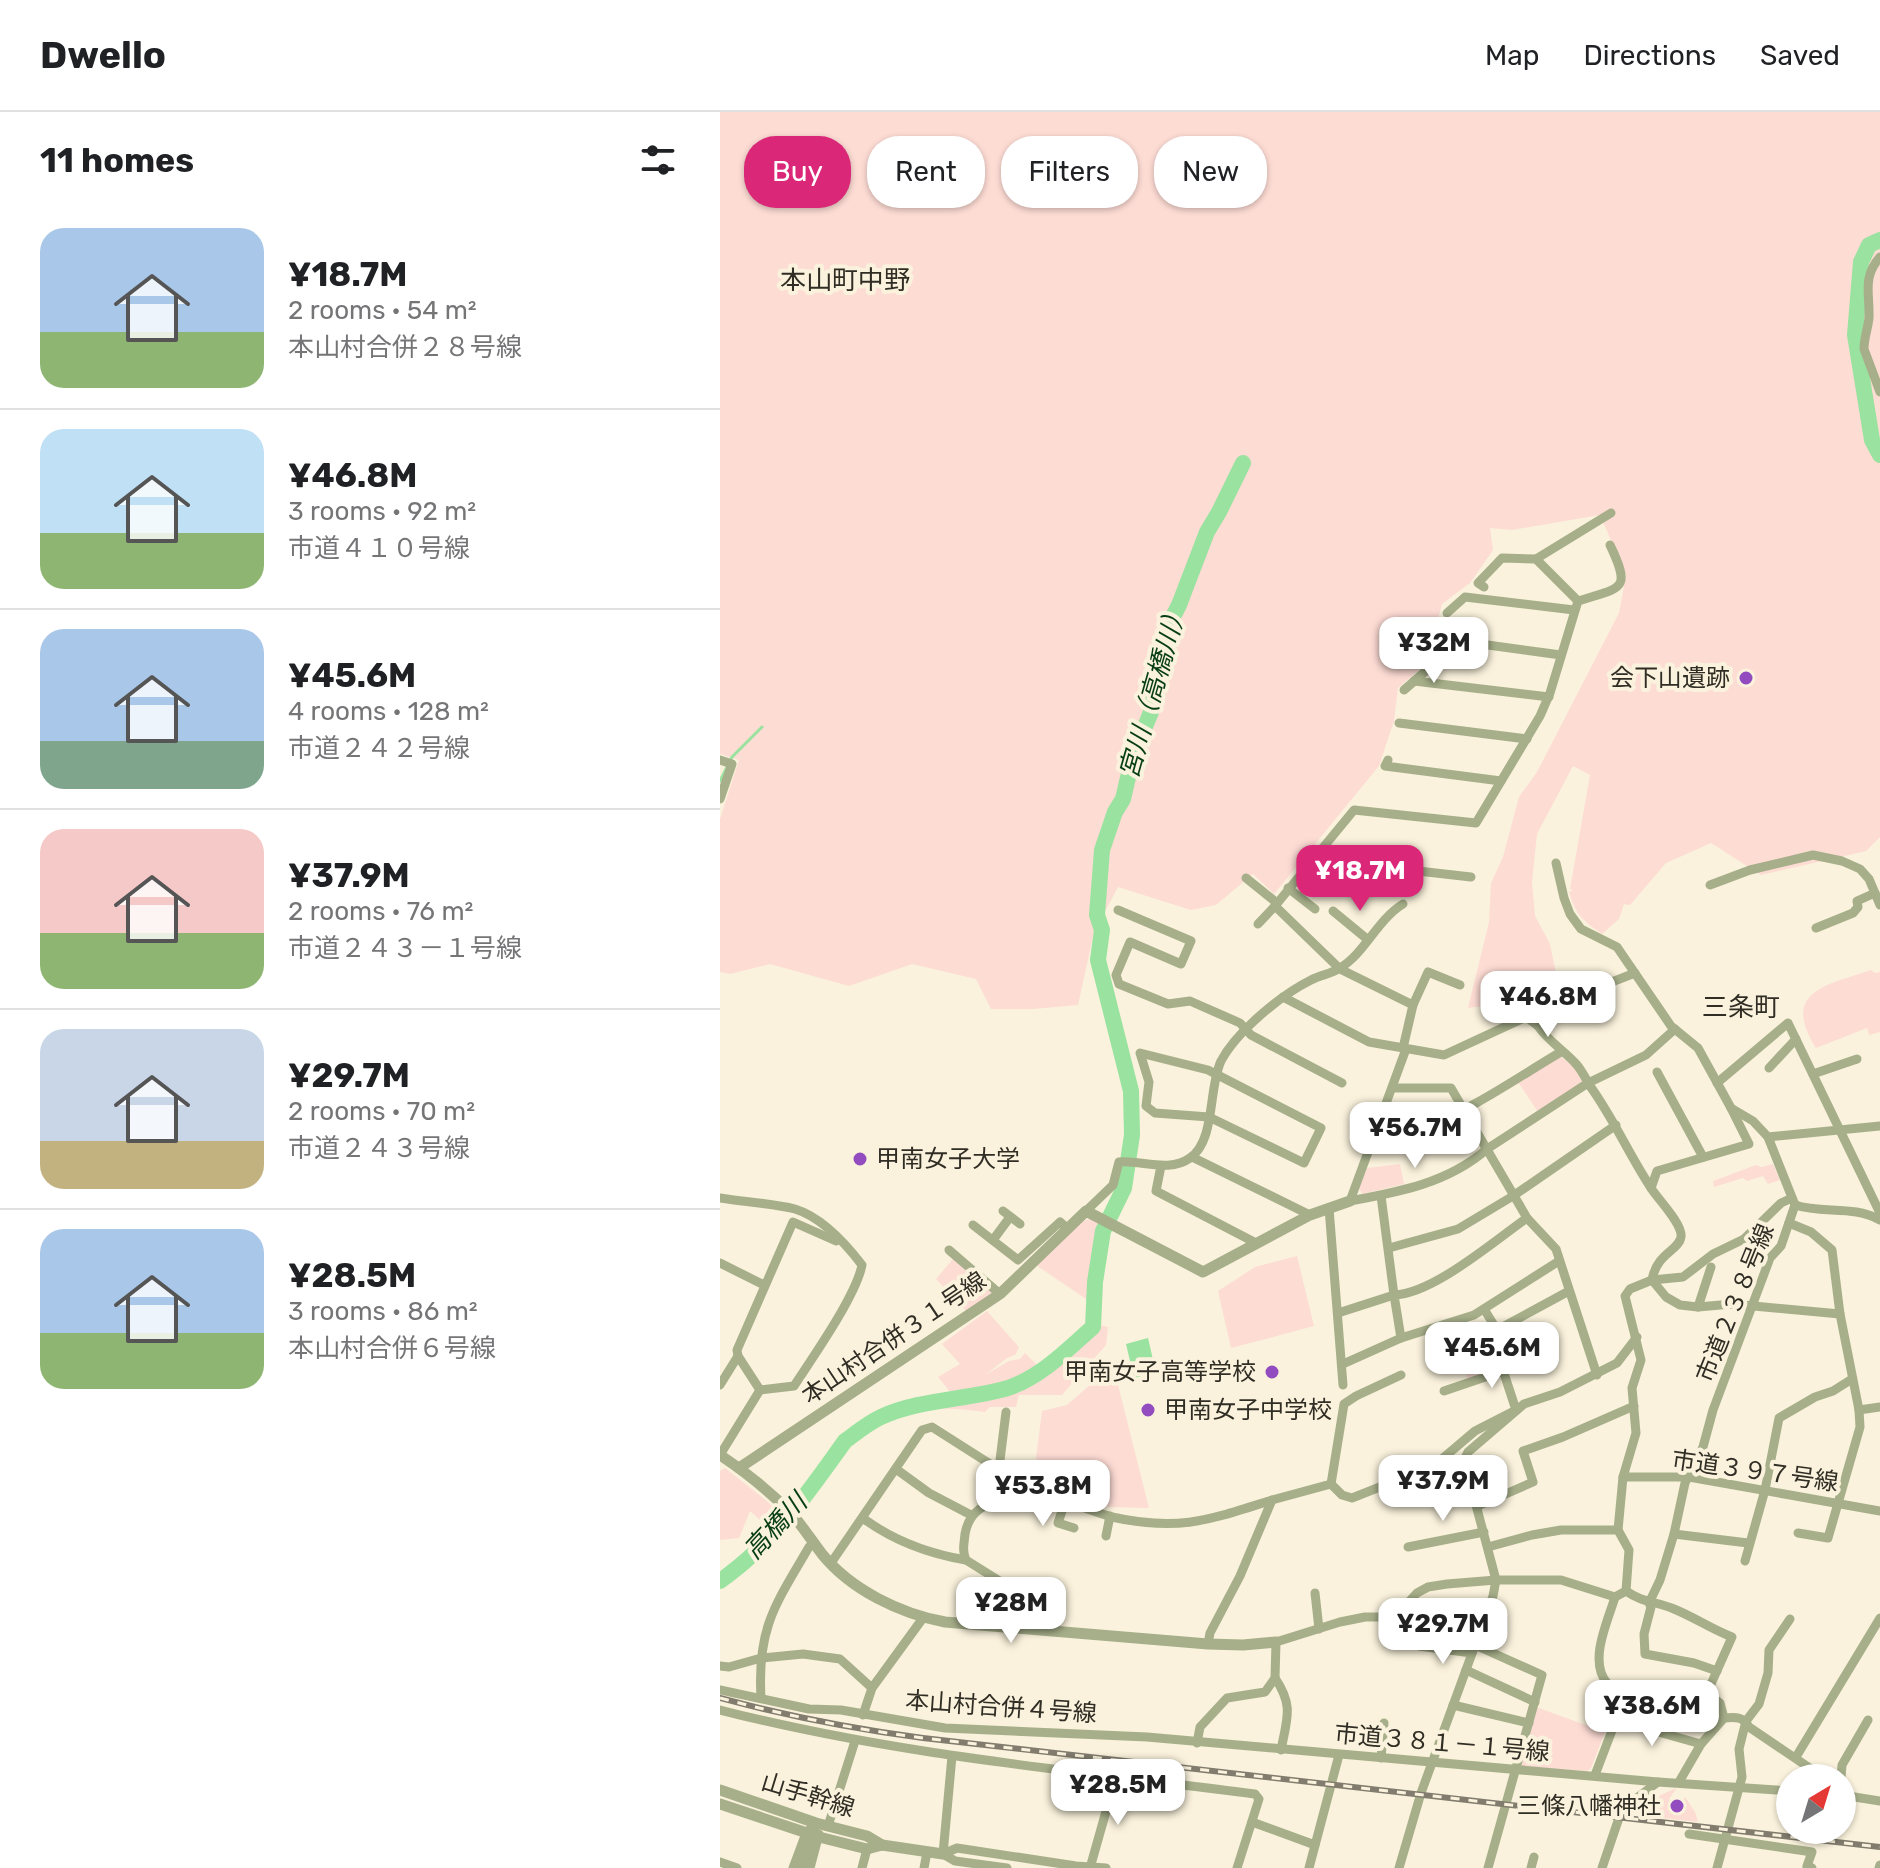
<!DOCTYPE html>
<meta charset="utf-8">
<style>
:root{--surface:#fff;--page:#f2f2f2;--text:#202124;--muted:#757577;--line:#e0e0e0;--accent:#db2777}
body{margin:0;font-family:Rubik,"Noto Sans JP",sans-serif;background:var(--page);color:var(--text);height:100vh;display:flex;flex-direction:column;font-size:30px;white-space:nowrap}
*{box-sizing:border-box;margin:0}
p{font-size:26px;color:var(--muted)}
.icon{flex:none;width:44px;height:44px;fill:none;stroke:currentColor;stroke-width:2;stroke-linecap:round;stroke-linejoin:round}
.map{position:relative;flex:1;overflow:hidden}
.panel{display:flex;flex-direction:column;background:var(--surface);width:720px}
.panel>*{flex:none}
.banner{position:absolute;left:24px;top:24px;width:760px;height:72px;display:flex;gap:16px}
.needle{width:52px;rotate:38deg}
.controls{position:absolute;left:1056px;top:1652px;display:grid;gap:16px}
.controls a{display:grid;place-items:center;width:80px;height:80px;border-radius:50%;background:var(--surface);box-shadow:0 2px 6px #0004;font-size:40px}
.price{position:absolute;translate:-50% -68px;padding:0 18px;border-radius:16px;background:#fff;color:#222;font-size:26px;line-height:52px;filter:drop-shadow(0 2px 4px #0008)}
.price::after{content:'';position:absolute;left:50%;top:48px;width:24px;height:18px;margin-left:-12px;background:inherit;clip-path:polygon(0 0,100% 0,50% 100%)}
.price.on{background:var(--accent);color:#fff}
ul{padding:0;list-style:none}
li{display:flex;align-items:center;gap:24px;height:200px;padding:0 40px}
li+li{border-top:2px solid var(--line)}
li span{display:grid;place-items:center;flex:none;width:224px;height:160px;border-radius:24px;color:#555}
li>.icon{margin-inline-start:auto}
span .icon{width:96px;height:96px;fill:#fffc;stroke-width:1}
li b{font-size:34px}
h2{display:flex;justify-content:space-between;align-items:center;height:96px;padding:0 40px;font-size:34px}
.pill{padding:0 28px;border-radius:32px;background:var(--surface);box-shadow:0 2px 6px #0004;font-size:28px;line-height:72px}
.pill.on{background:var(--accent);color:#fff}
header{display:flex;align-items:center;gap:48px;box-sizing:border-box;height:112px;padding:0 40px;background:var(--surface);border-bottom:2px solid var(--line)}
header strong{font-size:38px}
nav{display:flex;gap:44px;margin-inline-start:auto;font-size:28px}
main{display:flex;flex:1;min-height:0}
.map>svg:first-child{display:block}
</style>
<header>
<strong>Dwello</strong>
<nav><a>Map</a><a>Directions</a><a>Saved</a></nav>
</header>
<main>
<section class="panel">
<h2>11 homes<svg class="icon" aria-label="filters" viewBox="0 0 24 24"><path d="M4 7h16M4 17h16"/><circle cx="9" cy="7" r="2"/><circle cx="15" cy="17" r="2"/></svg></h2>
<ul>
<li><span style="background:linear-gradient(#a9c7e8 65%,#8fb573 0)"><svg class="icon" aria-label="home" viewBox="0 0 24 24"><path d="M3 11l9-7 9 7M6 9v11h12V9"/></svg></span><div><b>¥18.7M</b><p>2 rooms · 54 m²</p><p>本山村合併２８号線</p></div></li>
<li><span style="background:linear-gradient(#bfe0f5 65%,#8fb573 0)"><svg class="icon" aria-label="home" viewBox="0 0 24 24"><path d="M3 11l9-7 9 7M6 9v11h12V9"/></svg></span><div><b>¥46.8M</b><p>3 rooms · 92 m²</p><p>市道４１０号線</p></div></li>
<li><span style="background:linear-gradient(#a9c7e8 70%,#7fa58c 0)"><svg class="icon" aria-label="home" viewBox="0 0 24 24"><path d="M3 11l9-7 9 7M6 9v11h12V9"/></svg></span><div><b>¥45.6M</b><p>4 rooms · 128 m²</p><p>市道２４２号線</p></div></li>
<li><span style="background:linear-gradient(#f6c9c9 65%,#8fb573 0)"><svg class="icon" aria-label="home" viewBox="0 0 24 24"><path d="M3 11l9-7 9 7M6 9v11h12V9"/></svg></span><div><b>¥37.9M</b><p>2 rooms · 76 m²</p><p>市道２４３－１号線</p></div></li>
<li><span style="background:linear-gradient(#c9d6e8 70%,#c2b280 0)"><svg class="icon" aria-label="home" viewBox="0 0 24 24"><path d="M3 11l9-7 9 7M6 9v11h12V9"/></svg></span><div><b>¥29.7M</b><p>2 rooms · 70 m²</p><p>市道２４３号線</p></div></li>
<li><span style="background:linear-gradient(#a9c7e8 65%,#8fb573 0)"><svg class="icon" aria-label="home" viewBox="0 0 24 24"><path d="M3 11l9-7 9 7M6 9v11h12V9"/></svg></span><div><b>¥28.5M</b><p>3 rooms · 86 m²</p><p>本山村合併６号線</p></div></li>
</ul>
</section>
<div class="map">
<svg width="1160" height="1756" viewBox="0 0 1160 1756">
<rect width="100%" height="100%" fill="#faf2dc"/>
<g fill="#fddcd4">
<path d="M0,0H1160V725L1146,739L1041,763L991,731L946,751L910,793L904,792L899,807L882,822C862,808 856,803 849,780L853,778L850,777L870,663L853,654L817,722L812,770L815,804L830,832L838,871C818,894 777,892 748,896L769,810L771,771L783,745L799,685L817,660L899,501L906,463L880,403L792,418L770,416L773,438L750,471L722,492L712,530L700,557L678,576L674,609L659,654L554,782L533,762L496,793L471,798L398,775L374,820L358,893L313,897H271L256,867L192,852L129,874L50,852L10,862L0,860V707L19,648L0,642Z"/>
<path d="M1151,858L1155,861L1160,860V920L1149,923L1147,916L1096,936C1060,879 1107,873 1151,858Z"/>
<path d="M840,944L855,956L865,971L818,1000L798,970Z"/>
<path d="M680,1052L684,1072L642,1082L639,1076L647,1056Z"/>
<path d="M1053,1052L1060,1068L1048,1072L1043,1064L1027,1069L1023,1066L994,1075L993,1069L1036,1053L1041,1055Z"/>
<path d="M370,1107L379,1112L374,1139L369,1189L316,1153L363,1109Z"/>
<path d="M577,1144L594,1214L511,1236L498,1179L535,1155Z"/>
<path d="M233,1147L273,1182L247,1200L216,1167Z"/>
<path d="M267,1199L299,1235L295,1243L287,1246L265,1263L289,1249L300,1247L305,1241L320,1256L370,1211L388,1215L386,1233L342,1283H299L296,1295H270L265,1300C239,1297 216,1294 190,1302L187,1295L231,1281L218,1265L240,1252L222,1232Z"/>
<path d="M771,1229L780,1259L748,1268L738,1239Z"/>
<path d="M393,1253L429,1396L389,1395L338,1375L320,1361L316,1346L322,1299L347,1293Z"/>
<path d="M5,1356L48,1390L62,1405L50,1417L30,1399L19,1426L0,1428V1359Z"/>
<path d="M816,1595L885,1620L871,1656L867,1659L801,1654Z"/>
<path d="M954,1677H956L949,1687L961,1695L965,1685L975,1700L978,1710L935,1705L939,1684Z"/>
</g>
<path fill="#99e29f" d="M428,1226L436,1261L414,1266L406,1232Z"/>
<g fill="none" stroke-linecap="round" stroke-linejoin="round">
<path stroke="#99e29f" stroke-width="3" d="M0,669L12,645L42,615"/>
<g stroke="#99e29f" stroke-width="16">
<path d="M1160,128L1149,133L1141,150L1135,223L1152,328L1160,343"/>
<path d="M0,1469C55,1430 86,1383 125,1329C136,1321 148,1311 161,1305C200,1287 247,1288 288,1276C321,1265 347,1238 373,1215L375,1170L383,1119L404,1076L412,1023L411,979L378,848L382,818L377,803L382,738L395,700L403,687L413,644L431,600L445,520L459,493L487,420L499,400L523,351"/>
</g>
<g stroke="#a7af8a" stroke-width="9">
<path d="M1160,145C1142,166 1150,181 1149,206C1148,216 1144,226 1144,237L1160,280"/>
<path d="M816,447L891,401"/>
<path d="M858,489C902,475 912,479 890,433"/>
<path d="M727,501L745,485L854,498"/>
<path d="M725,514L724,527L841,543"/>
<path d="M694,569L829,585"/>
<path d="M684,578L708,557L715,545"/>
<path d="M679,611L807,627"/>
<path d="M0,648L12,652L0,687"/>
<path d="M668,648L665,654L781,669"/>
<path d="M592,747L751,765"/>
<path d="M836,751L844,786L850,802L861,817L897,835L951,914L978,936L1011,996L1033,1009L1048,1025L1075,1093L1061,1134L1050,1146L993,1298L983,1335L965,1371L954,1422L940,1468L929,1491L931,1495L924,1522L925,1542L974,1551L997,1559"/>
<path d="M526,766L557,791"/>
<path d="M990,773L1030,758L1093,743L1122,749L1140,757L1149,767L1160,793"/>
<path d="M568,776L595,797"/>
<path d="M398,798L471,829L461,852L410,830L396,863L399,872L448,892L470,889L520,911L531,923L622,971"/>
<path d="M613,799L647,827"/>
<path d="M538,812L555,794"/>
<path d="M1096,816L1133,801L1138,795L1137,789L1155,781"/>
<path d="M563,885L649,930L724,943L806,905L818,914L855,895L884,873L915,861"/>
<path d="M693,893L620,857L555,794L634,698L756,711L820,604L830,581L858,489L816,447L782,446L758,471L764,475"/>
<path d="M818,914C829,930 845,939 857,953C862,959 866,967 870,974C894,1007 910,1045 933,1079C940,1089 963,1113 961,1125C959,1139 937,1140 932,1168L946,1185L960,1193L978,1195L1012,1192L1120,1202"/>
<path d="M683,936L693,893L708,860L740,873"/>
<path d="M686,937L630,1089C679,1080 728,1071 767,1037L868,971L926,943L955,917"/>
<path d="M420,941L488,958L601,1016L584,1051L489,1005L435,1001L426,994L429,970Z"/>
<path d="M1049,956L1076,927"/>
<path d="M937,960L983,1045"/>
<path d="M1093,962L1137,947"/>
<path d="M997,971L1068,911L1160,1101"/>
<path d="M673,976H731L807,1106L836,1137L877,1263"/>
<path d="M662,1005C678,1009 694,1013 712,1010C745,1003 809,958 841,940"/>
<path d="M1048,1025L1160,1014"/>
<path d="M472,1045L590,1103"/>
<path d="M441,1054L436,1079L536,1131"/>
<path d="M931,1076L937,1059L1029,1032L1011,996"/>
<path d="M0,1086C24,1090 51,1091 75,1097C101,1105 126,1132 142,1153C136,1184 93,1245 74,1274L40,1278"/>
<path d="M1075,1093C1102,1102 1134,1093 1160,1108"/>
<path d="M609,1096L623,1273"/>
<path d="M283,1099L300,1112"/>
<path d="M366,1099L393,1073L399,1050C422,1048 449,1061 470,1046C496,1028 488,976 501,949C517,919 561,883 591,868C600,863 611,862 620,856C645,841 657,808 683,792"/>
<path d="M1069,1111L1091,1120L1112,1138L1120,1202L1139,1298L1140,1315L1108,1426L1078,1421"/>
<path d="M253,1113L298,1148L340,1110L348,1117"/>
<path d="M273,1128L290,1105"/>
<path d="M669,1136L738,1117L793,1084L896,1013"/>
<path d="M229,1138L280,1182"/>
<path d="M0,1151L44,1173"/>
<path d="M978,1195L991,1155"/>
<path d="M764,1197L777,1218L849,1179"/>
<path d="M618,1201L674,1183L661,1084"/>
<path d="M681,1226L674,1183C713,1182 774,1129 807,1106"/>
<path d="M623,1252L681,1226L754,1203L839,1149"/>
<path d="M0,1273L18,1244"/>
<path d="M40,1278L18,1244L17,1238L73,1110L116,1129"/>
<path d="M724,1279L783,1259"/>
<path d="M1139,1298L1160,1295"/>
<path d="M0,1343L40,1278"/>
<path d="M279,1356L286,1300"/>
<path d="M176,1357L209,1381L251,1403"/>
<path d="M903,1365H969L1160,1399"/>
<path d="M611,1372L622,1383L632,1386L680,1367L722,1347L755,1319L796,1298L780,1249"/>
<path d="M337,1390C357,1391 373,1400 392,1405C459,1420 489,1408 552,1388"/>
<path d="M345,1390L338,1411L354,1416"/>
<path d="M758,1394L813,1370L803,1339L843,1325L914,1294"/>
<path d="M144,1407C173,1428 210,1442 246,1448"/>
<path d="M954,1422L1028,1431"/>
<path d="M386,1424L390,1404"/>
<path d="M688,1435L764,1420"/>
<path d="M768,1435L812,1423L841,1418H898"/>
<path d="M1025,1449L1045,1378L1059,1306L1095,1285L1113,1279L1132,1267"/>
<path d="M111,1451L202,1318L212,1315L289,1364L287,1384C266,1392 249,1398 245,1422C244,1432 242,1439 246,1448L297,1480L293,1515"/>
<path d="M906,1479L909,1438L898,1418L903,1365L916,1321L912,1276L921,1248L905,1184L910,1177L932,1168L963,1165L993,1142L1024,1127L1061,1091L1072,1086"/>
<path d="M595,1481L599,1517"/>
<path d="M667,1505L670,1526L668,1531"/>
<path d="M488,1532L490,1521L520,1464L552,1388L611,1372L624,1292L636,1284L681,1263"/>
<path d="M755,1533L822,1563L768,1756"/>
<path d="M699,1534L752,1541"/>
<path d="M0,1554L9,1555L41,1546L83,1542L120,1547L152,1576"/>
<path d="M746,1558L815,1590"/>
<path d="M555,1566C574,1594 567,1606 561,1638"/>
<path d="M0,1578L89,1597L121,1598L225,1616L427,1625L938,1670L1070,1679"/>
<path d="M41,1586C37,1516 55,1493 89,1435L95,1431"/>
<path d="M733,1593L809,1611"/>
<path d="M0,1598C175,1643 356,1659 535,1682L539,1687L517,1756"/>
<path d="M143,1603L152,1576L203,1506"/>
<path d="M1004,1606C1015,1605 1023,1604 1029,1615L1100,1663V1666"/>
<path d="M896,1608L981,1632"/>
<path d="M928,1618L935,1583"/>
<path d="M477,1631L480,1615L507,1586L545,1580L555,1566L556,1530L620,1510L645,1505H667L686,1493L697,1481L708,1475L727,1472L776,1468H841L895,1485L906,1479C923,1491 935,1489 954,1497C974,1505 991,1517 1012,1525L987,1581L1000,1591L1004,1606L981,1632L959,1670"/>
<path d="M1076,1645L1160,1506"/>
<path d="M661,1646L664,1611"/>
<path d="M875,1663L896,1608L902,1583C897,1579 891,1575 887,1571C868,1549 888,1509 895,1485"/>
<path d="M1121,1666L1122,1653L1148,1608"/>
<path d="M1122,1683L1160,1689"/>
<path d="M532,1710L595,1733"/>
<path d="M108,1714L135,1629"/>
<path d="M969,1722L1092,1740L1087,1754L1092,1756"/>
<path d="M223,1742L237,1736L356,1754L386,1756"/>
<path d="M223,1742L232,1644"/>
<path d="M223,1742L235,1749L287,1756"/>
<path d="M0,1750L17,1756"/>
<path d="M73,1756L86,1721L91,1716"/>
<path d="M90,1756L99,1722"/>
<path d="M142,1756L147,1737"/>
<path d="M204,1756L207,1740"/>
<path d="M370,1756L396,1664"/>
<path d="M589,1756L619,1643"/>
<path d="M679,1756L701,1681L773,1484L776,1468L744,1348L748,1340L804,1292L840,1280L897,1251L917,1225"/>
<path d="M811,1756L814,1745"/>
<path d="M882,1756L902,1697L938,1670"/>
<path d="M997,1756L1022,1665L1019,1637L1026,1609L1039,1592L1048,1561L1049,1538L1070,1507"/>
<path d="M1159,1756L1160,1753"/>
</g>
<g stroke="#a7af8a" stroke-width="11">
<path d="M0,1343C26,1360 50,1380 72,1402C83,1415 92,1429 102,1442C131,1478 181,1502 225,1510L488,1532L523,1533L556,1530"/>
<path d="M19,1356L280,1182L366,1099L483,1160L590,1103L630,1089"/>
<path d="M0,1678L96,1711L147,1724L162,1733L223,1742"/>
<path d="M0,1692L99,1725L147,1737L162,1733"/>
<path d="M82,1756L94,1719"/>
</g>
<defs>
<path id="rail" d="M0,1586C67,1604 134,1617 203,1626L1160,1735"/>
</defs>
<use href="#rail" stroke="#817c6e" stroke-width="6"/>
<use href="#rail" stroke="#faf2dc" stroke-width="3" stroke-dasharray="9" stroke-linecap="butt"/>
</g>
<g fill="#924cc0" stroke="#faf2dc" stroke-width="3">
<circle cx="1026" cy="566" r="8"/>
<circle cx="140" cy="1047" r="8"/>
<circle cx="552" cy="1260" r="8"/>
<circle cx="428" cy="1298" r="8"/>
<circle cx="957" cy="1694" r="8"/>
</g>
<g text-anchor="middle" stroke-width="8" stroke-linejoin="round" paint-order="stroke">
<g font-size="24" fill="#302d25" stroke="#faf2dc" text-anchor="end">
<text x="1010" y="574">会下山遺跡</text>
<text x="156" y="1055" text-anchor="start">甲南女子大学</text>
<text x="536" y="1268">甲南女子高等学校</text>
<text x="444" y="1306" text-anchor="start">甲南女子中学校</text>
<text x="941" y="1702">三條八幡神社</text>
</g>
<g font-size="24" fill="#302d25" stroke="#faf2dc">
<text transform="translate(1015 1191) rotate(-68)" y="8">市道２３８号線</text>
<text transform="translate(174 1226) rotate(-34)" y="8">本山村合併３１号線</text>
<text transform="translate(1035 1359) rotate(8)" y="8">市道３９７号線</text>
<text transform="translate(281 1595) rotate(4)" y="8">本山村合併４号線</text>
<text transform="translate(722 1631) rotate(5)" y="8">市道３８１－１号線</text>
<text transform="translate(88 1683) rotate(17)" y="8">山手幹線</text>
</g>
<g font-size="26" fill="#302d25" stroke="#faf2dc">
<text x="125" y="177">本山町中野</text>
<text x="1021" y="904">三条町</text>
</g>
<g font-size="26" font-style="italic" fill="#063d12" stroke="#faf2dc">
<text transform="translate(433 578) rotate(-74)" y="9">宮川（高橋川）</text>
<text transform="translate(55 1414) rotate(-47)" y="9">高橋川</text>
</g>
</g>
</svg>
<div class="controls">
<a><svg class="needle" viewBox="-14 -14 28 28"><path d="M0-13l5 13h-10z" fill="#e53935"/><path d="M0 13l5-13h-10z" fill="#757577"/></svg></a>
</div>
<b class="price" style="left:714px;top:573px">¥32M</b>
<b class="price on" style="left:640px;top:801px">¥18.7M</b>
<b class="price" style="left:828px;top:927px">¥46.8M</b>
<b class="price" style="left:695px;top:1058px">¥56.7M</b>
<b class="price" style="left:772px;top:1278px">¥45.6M</b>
<b class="price" style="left:723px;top:1411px">¥37.9M</b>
<b class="price" style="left:323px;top:1416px">¥53.8M</b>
<b class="price" style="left:291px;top:1533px">¥28M</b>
<b class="price" style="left:723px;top:1554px">¥29.7M</b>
<b class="price" style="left:932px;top:1636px">¥38.6M</b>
<b class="price" style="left:398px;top:1715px">¥28.5M</b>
<div class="banner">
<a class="pill on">Buy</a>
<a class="pill">Rent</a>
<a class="pill">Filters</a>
<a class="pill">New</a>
</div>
</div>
</main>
